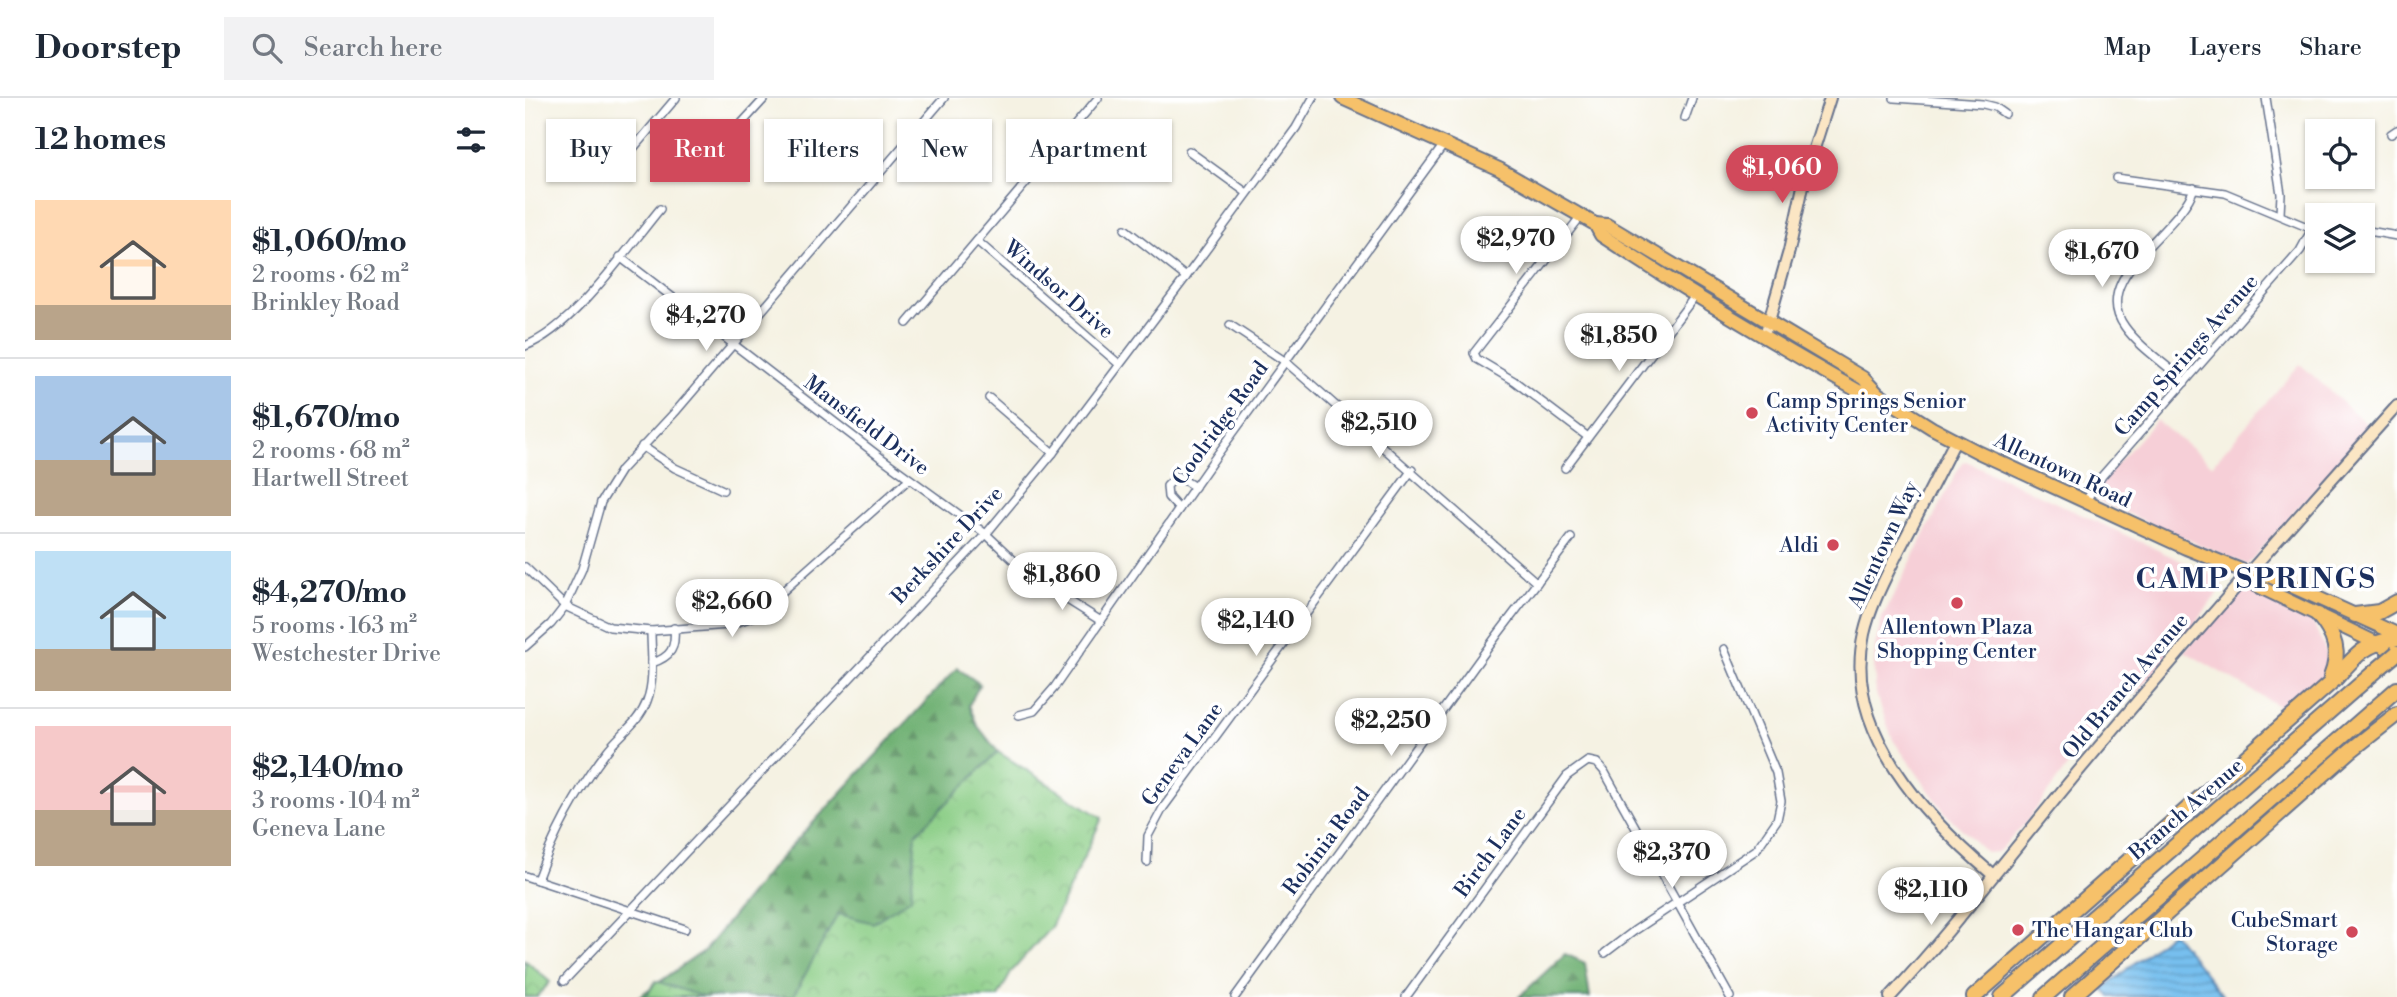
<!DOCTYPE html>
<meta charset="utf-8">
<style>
:root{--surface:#fff;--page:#f2f2f3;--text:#1f2937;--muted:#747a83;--line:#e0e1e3;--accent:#d1495b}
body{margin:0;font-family:"Libre Bodoni",serif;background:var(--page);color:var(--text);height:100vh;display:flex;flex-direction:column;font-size:26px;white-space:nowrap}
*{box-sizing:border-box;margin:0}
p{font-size:23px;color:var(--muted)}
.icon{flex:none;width:38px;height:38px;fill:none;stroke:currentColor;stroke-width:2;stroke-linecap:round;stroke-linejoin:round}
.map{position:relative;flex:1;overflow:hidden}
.details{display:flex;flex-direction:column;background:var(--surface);width:525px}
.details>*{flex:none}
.guide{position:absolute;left:21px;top:21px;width:665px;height:63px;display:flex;gap:14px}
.buttons{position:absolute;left:1780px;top:21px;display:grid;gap:14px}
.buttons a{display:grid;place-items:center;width:70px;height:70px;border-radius:0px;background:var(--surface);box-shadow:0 2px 5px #0004;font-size:35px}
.price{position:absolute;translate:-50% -60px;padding:0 16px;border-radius:24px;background:#fff;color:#222;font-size:23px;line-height:46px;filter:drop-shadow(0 2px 4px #0008)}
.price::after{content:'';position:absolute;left:50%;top:42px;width:21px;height:16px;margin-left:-10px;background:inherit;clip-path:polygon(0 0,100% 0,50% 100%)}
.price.on{background:var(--accent);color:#fff}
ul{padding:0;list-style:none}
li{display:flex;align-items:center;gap:21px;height:175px;padding:0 35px}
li+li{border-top:2px solid var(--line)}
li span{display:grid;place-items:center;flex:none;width:196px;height:140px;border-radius:0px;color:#555}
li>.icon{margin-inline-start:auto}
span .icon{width:84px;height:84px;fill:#fffc;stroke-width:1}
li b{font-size:30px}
h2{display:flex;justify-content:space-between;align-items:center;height:84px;padding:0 35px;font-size:30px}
.chip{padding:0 24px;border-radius:0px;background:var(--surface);box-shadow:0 2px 5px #0004;font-size:24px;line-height:63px}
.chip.on{background:var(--accent);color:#fff}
header{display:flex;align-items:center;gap:42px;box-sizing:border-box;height:98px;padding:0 35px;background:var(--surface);border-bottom:2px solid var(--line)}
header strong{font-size:33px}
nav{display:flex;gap:38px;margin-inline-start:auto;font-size:24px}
.search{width:490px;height:63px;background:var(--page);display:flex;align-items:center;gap:18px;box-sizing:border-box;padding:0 24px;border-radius:0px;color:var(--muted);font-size:26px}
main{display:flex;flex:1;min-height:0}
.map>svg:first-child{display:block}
</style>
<header>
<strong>Doorstep</strong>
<div class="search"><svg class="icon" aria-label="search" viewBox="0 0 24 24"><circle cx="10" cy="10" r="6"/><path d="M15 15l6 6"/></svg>Search here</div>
<nav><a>Map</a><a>Layers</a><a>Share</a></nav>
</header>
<main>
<section class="details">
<h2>12 homes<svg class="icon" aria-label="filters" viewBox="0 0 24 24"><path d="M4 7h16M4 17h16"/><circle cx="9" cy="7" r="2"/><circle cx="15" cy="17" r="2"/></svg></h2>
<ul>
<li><span style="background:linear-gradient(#ffd9b3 75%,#b9a48a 0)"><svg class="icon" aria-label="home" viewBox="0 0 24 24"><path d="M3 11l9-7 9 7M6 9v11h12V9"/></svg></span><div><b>$1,060/mo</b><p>2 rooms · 62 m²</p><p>Brinkley Road</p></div></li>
<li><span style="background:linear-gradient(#a9c7e8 60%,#b9a48a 0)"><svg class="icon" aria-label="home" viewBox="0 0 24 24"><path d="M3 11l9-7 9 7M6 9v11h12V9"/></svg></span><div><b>$1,670/mo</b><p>2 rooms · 68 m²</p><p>Hartwell Street</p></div></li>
<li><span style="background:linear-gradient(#bfe0f5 70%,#b9a48a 0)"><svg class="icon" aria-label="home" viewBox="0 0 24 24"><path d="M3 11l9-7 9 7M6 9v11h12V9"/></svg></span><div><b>$4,270/mo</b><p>5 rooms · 163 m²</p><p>Westchester Drive</p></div></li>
<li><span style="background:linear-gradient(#f6c9c9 60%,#b9a48a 0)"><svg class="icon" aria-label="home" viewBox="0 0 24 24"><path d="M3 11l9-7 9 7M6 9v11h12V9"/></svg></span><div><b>$2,140/mo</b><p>3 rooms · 104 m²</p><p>Geneva Lane</p></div></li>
</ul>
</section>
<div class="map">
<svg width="1872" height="899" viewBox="0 0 1872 899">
<defs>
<pattern id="forest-firs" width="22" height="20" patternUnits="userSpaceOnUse" patternTransform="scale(1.75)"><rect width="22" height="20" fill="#70b173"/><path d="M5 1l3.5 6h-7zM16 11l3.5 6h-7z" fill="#5b9062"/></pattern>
<pattern id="park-crowns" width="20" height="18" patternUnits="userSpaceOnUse" patternTransform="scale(1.75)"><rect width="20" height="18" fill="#8bce86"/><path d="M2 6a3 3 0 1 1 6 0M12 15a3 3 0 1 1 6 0" fill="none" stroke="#77b176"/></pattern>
<pattern id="water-rules" width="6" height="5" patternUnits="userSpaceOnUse" patternTransform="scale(1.75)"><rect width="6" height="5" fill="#77c0ef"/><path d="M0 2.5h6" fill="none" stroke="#619cc5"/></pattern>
</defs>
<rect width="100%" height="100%" fill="#fff"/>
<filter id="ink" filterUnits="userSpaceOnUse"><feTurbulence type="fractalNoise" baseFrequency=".0143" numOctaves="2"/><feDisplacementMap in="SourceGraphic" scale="14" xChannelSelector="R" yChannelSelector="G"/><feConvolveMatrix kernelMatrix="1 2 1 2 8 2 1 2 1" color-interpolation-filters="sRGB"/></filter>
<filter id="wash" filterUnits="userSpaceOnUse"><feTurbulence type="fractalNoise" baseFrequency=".00686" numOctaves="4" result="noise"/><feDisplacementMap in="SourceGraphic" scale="28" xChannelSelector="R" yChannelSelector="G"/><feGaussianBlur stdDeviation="1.57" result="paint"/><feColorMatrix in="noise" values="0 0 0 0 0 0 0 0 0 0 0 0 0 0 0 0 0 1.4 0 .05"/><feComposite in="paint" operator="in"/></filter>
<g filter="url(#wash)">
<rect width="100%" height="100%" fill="#f5f2e3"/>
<g fill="#f6cfd7">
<path d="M1775,266L1845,329L1722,467L1571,402L1570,391L1631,322L1687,367Z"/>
<path d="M1441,363L1691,479L1698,488L1652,550L1610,596L1599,599L1559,646L1499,727L1473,754L1462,755L1421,716L1368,642L1351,596L1349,572L1350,547L1357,520L1437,364Z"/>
<path d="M1721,487L1786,520L1802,556L1803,565L1799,577L1764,614L1659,553Z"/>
</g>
<g fill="url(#forest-firs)" stroke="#467068" stroke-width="2">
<path d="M432,570L455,586L444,607L452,627L473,654L391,736L386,800L348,825L313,816L268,899H113L180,852L247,769Z"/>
<path d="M1040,856L1060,865L1065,899H994Z"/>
</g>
<g fill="url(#park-crowns)" stroke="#537e72" stroke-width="2">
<path d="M473,654L577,720L526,829L487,873L473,899H268L313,816L348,825L386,800L391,736Z"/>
<path d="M0,862L25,884L12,899H0Z"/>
<path d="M131,883L178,899H179H121Z"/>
</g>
<path fill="url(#water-rules)" stroke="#4978a6" stroke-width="2" d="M1647,834L1699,899H1585L1578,891Z"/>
</g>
<g filter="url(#ink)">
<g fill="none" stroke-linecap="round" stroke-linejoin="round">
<defs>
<g id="street">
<path d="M1369,0L1458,6L1470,9L1480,16"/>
<path d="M1741,0L1756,96L1755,116"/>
<path d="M1160,20L1167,0"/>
<path d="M1866,36L1872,32"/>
<path d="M664,53L722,95"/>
<path d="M182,63L240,0"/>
<path d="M94,67L151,0"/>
<path d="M1591,80L1700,95L1787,131L1792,129"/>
<path d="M1056,118L949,255L952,261L989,283L1063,339"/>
<path d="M600,131L661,179"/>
<path d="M1838,132L1872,138"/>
<path d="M452,143L594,266"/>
<path d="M95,159L355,359L461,436L499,472"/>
<path d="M382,225L573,0"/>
<path d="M705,227L761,264L1012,485"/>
<path d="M0,248C48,230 101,152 135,111"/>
<path d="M1660,284C1641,266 1615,250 1600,229C1563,179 1655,134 1669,90"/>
<path d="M464,300L528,355"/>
<path d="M117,348L150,370L198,392"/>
<path d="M1040,370L1170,198"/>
<path d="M1560,404L1577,378L1775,153L1787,131"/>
<path d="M654,411L643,399L642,388L652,378L670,389"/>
<path d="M0,469L40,508L85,529L126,533L204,527L230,518L384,381"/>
<path d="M514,484L576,523"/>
<path d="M0,549L26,526L40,508L57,471L76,404L96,372L152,312L419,0"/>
<path d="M127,565C146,559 151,550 149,530"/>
<path d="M494,617L509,613L529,590L692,357L920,45"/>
<path d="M622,764L623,738L638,710L887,372"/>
<path d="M0,778L160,831"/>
<path d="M12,782C29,735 52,693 82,653C95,636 114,625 122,603C130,582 126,555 126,533"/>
<path d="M1080,855L1109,833L1231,752L1252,722L1256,703L1251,675L1199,551"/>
<path d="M39,883L461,436L528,355L661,179L771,30L788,0"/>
<path d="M710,899L973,536L1046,440"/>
<path d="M881,899L1042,678L1063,663L1072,665L1079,673L1205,899"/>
</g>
<g id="secondary">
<path d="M1242,230L1264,153L1280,79L1305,0"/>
<path d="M1430,343C1412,379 1393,416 1374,452C1361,479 1346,506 1339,536C1317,632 1401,720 1468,777"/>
<path d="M1365,899C1435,824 1496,741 1562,663C1663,542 1767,425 1872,308"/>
</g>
<g id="primary">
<path d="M817,0L974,71L1070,126L1076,137C1160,193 1247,244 1335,294L1346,291"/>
<path d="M1070,126L1082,127L1338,280L1353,296L1407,330L1453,354L1661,450L1721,474L1740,476L1872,536"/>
<path d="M1721,474L1731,487L1872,555"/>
</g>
<g id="highway">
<path d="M1793,517C1810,537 1816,555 1806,579"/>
<path d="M1830,517L1854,514L1872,504"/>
<path d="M1449,899L1810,581C1831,557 1839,546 1872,540"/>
<path d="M1477,899L1853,571"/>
<path d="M1519,899L1872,591"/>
<path d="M1547,899L1825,653L1872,616"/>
</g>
</defs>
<use href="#street" stroke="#67738d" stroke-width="10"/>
<use href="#secondary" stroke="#67738d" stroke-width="14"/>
<use href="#primary" stroke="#67738d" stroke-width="16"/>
<use href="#highway" stroke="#67738d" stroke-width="18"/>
<use href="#street" stroke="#fff" stroke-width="7"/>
<use href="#secondary" stroke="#fbe6c4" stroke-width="10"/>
<use href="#primary" stroke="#f6c16b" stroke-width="12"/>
<use href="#highway" stroke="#f6c16b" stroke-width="14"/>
<defs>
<path id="highway-bridge" d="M1853,571L1872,555"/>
</defs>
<use href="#highway-bridge" stroke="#67738d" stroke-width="18" stroke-linecap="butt"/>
<use href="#highway-bridge" stroke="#f6c16b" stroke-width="14"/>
</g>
</g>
<g fill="#d1495b" stroke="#fff" stroke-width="2.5">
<circle cx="1227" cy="315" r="7"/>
<circle cx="1308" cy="447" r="7"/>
<circle cx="1432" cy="505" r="7"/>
<circle cx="1493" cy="832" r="7"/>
<circle cx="1827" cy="834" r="7"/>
</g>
<g text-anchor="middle" stroke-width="7" stroke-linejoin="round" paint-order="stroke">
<g font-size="21" fill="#1b2f5e" stroke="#fff">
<text transform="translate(534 191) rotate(41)" y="7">Windsor Drive</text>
<text transform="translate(1661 257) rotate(-49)" y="7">Camp Springs Avenue</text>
<text transform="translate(695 325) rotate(-54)" y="7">Coolridge Road</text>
<text transform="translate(342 327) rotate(37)" y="7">Mansfield Drive</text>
<text transform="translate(1538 372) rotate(25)" y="7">Allentown Road</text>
<text transform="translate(422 447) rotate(-47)" y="7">Berkshire Drive</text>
<text transform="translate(1358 447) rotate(-65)" y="7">Allentown Way</text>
<text transform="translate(1600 588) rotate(-50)" y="7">Old Branch Avenue</text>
<text transform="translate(657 656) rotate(-54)" y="7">Geneva Lane</text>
<text transform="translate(1661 711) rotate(-41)" y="7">Branch Avenue</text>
<text transform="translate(801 743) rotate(-53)" y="7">Robinia Road</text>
<text transform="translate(965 754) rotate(-54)" y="7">Birch Lane</text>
</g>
<g font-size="21" fill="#1b2f5e" stroke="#fff" text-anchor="start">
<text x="1241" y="310">Camp Springs Senior<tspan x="1241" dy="24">Activity Center</tspan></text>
<text x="1294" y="454" text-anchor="end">Aldi</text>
<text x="1432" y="536" text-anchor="middle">Allentown Plaza<tspan x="1432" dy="24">Shopping Center</tspan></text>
<text x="1813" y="829" text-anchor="end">CubeSmart<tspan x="1813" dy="24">Storage</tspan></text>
<text x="1507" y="839">The Hangar Club</text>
</g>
<g font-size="28" font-weight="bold" letter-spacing="2" fill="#1b2f5e" stroke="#fff">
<text x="1731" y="490">CAMP SPRINGS</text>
</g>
</g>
</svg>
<div class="buttons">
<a><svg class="icon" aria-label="locate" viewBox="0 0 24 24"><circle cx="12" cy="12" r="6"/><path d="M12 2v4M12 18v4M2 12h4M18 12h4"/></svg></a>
<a><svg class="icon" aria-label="layers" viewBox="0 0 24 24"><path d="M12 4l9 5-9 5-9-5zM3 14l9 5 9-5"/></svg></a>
</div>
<b class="price on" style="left:1257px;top:107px">$1,060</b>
<b class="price" style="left:991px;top:178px">$2,970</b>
<b class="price" style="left:1577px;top:191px">$1,670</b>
<b class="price" style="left:181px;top:255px">$4,270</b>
<b class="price" style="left:1094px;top:275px">$1,850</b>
<b class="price" style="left:854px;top:362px">$2,510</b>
<b class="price" style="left:537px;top:514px">$1,860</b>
<b class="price" style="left:207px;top:541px">$2,660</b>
<b class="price" style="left:731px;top:560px">$2,140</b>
<b class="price" style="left:866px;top:660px">$2,250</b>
<b class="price" style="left:1147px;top:792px">$2,370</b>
<b class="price" style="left:1406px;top:829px">$2,110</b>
<div class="guide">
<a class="chip">Buy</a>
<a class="chip on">Rent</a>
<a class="chip">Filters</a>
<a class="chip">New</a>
<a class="chip">Apartment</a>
</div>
</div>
</main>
